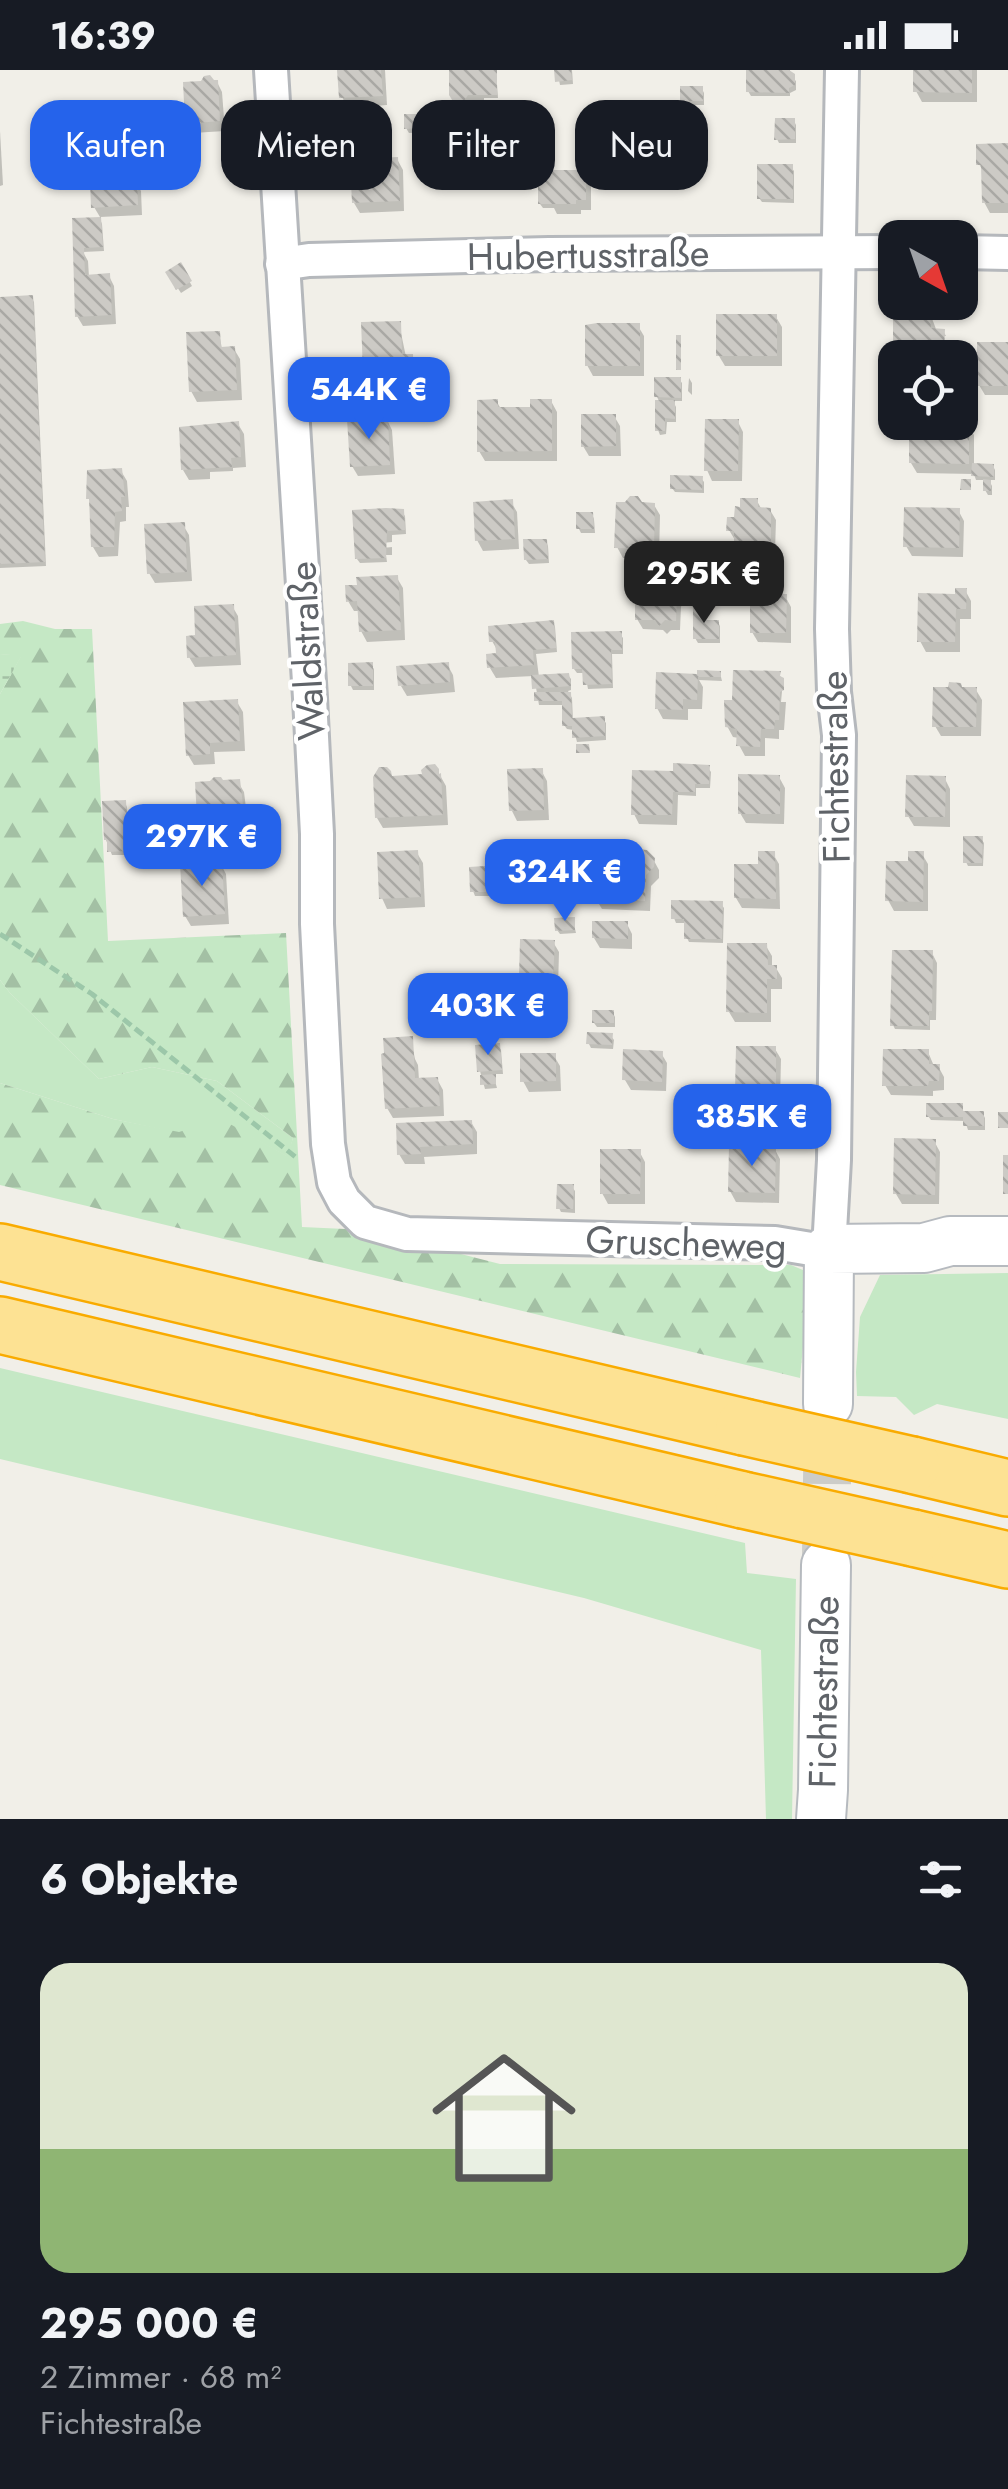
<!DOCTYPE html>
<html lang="de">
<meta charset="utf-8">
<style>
:root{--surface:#171b24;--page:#242831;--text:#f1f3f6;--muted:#9ea1a6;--accent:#2563eb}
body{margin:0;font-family:Jost,sans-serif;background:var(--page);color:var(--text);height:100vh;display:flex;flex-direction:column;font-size:38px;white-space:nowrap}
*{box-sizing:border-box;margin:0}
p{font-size:32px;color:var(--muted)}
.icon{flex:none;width:55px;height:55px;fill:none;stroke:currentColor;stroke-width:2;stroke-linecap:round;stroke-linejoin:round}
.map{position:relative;height:1749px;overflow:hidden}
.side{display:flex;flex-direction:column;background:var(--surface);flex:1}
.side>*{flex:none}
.guide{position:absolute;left:30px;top:30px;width:950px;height:90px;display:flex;gap:20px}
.needle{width:65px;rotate:140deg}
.fabs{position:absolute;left:878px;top:150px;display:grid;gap:20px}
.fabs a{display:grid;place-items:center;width:100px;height:100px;border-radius:20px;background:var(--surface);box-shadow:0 2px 8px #0004;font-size:50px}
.price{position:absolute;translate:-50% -85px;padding:0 22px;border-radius:20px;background:var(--accent);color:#fff;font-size:32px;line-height:65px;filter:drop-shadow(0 2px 5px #0008)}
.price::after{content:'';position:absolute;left:50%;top:60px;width:30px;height:22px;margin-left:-15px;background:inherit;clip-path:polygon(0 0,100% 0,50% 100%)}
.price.current{background:#222;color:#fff}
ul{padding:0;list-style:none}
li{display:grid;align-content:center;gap:20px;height:530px;padding:0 40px}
li span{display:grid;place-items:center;height:310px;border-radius:30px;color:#555}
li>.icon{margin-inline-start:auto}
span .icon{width:180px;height:180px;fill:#fffc;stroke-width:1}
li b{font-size:42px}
h2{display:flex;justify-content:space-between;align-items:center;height:120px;padding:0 40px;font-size:42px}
.pill{padding:0 35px;border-radius:30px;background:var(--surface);box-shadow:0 2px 8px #0004;font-size:35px;line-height:90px}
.pill.current{background:var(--accent);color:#fff}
.status{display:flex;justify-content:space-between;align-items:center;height:70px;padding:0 50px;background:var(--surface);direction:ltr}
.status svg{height:28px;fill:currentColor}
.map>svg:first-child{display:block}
</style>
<div class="status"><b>16:39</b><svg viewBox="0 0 49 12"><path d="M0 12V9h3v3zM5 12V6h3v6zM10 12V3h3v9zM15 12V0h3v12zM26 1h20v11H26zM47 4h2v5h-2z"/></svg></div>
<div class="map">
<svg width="1008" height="1749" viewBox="0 0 1008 1749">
<defs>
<pattern id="forest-firs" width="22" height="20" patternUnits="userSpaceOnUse" patternTransform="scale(2.5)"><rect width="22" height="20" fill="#c5e8c5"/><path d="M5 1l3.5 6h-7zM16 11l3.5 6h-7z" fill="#a3c0a4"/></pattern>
<pattern id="wetland-marsh" width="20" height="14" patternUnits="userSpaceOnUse" patternTransform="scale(2.5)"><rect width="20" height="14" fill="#c5e8c5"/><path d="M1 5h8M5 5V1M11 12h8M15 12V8" fill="none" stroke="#a3c0a4"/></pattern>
<pattern id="building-back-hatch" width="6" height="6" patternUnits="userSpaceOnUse" patternTransform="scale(2.5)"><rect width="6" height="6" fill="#cccac5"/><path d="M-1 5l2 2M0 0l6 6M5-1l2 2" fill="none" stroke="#a9a8a4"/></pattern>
</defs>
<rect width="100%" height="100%" fill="#f1efe8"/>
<g fill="#c5e8c5">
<path d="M0,910L10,923L99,1009L152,997L217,1011L293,1068L288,1087L221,1050L179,1063L113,1049L0,1013Z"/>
<path d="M1008,1203V1349L937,1334L914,1345L896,1327L857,1326L856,1302L860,1247L880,1205Z"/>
<path d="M0,1298L745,1473L747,1503L796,1509L792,1749H766L761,1580L584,1528L0,1389Z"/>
</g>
<path fill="url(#forest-firs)" d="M23,551L55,559H92L108,871L286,863L302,1157L367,1160L500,1194L791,1195L810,1203L800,1308L0,1115V1013L113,1049L179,1062L221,1049L287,1086L293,1068L217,1011L152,997L99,1009L10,923L0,910V624L21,586L0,584V554Z"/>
<path fill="url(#wetland-marsh)" d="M0,584L22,585L0,624Z"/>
<g fill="#0003">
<path d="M340,0H385L387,35L348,38L342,27Z"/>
<path d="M452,0H496L498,28H484V34H474L469,42H463L452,24Z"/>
<path d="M557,0H572L573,14L560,15Z"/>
<path d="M749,0H790V5L796,11V20L790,23V26H751L748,21Z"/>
<path d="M916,0H977V32H922L916,21Z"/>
<path d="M217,12L222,22L225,61L193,63L187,53Z"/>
<path d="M702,19L704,23V35H685L683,30Z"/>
<path d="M424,47L427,51V62L409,63L406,58Z"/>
<path d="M794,51L796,55V73H779L777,69Z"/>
<path d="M661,55L667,65V101H651L645,91H635L631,85H614L612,80Z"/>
<path d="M0,61L3,115L0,116Z"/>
<path d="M376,73L379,90L397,89L403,100L404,141L360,143L354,133Z"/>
<path d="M1008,76V143H990L984,132V103L979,94Z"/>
<path d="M791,97L794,101V133L762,132L759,128Z"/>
<path d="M585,103L591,113V140H581V144H557L554,138H543L540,134Z"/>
<path d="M121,105L125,112L135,111L141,121L142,145L100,147L94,137L112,112Z"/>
<path d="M100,149L102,154L104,181L83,182L88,191L89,207L109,206L114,216L116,254L83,256L77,246L74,179Z"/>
<path d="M180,195L192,216L181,223L168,203Z"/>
<path d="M32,228L34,232L46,496L0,498V229Z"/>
<path d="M928,238L936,259L943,261L946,266L936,267V272H946L949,288H896L911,249Z"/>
<path d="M776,247L782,257V296H725L719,286Z"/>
<path d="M399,253L406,287H412L418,297V315H432L438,325V333L373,336L367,325Z"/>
<path d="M638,256L644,266V306H593L587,295Z"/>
<path d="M219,263L222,279H234L240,289L242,330L197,332L191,321Z"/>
<path d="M1008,274V325H985L979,315Z"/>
<path d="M689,308L692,313V325L688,321Z"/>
<path d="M679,309L682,313V331H673L676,337V352H667L666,364L660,365L658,360L660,333L657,327Z"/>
<path d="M551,331L557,342V391H485L479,381L497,332L501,339H532Z"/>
<path d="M614,346L620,356L621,386H589L583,376Z"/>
<path d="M387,350L392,360L395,404L358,406L352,396Z"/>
<path d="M738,352L743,362L742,411H712L707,400Z"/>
<path d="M238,354L244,364L246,397L233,398V401L210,402V409L189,410L183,400Z"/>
<path d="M968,355L974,365V396H993L995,400V410H989L992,416V425H988L985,420V410H976L974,404L917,403L911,393Z"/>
<path d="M121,401L127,411L129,437H126V451L120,452L118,486L99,487L93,477L91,433L89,428Z"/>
<path d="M701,408L704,412V423L675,422L672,418Z"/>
<path d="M757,431L762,440H770L776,450L775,482H769V491H739L735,470L729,460Z"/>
<path d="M511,432L517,442L519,479L483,481L477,470Z"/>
<path d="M640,435H654L660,445L659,488H623L617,477Z"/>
<path d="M958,440L964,451L963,487L912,486L906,476Z"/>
<path d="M402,442L405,446L406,464L392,465V472L382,473V478L392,477V485H386L387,492L360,493L357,489Z"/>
<path d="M592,444L594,449L595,463H581L579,459Z"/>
<path d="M183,455L189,465L192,511L155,513L149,503Z"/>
<path d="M546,471L548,476L549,493L529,494L526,490Z"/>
<path d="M722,481L725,496L706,497L703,493Z"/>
<path d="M397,508L403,518L405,570L367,572L361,561L360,541H354L348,531Z"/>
<path d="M676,513L684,527L681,537L680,560H671L667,564L663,560L643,559L637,549L638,533L633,525Z"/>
<path d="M965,520L971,531V549H960V582H926L920,571L957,526Z"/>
<path d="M785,526L791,537V573L758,572L752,562Z"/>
<path d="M232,536L238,546L241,595L195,597L189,587L198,568Z"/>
<path d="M702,540L704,552H718L720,556V573H698L695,568Z"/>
<path d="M553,553L555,557L557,582L536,584L539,607L568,605L571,609V620L568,621L572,628L573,650L603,649L606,653V670L577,672L574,660L567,659L564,655V635H539L534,606L496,608L490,598L500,585L492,571Z"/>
<path d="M620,564L623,568V584H612L613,618L588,619L585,603H577L574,599Z"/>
<path d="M447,594L453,605L455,622L407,626L401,616Z"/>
<path d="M371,595L374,599V620H353L351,616Z"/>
<path d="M720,603L722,611L699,610L703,617L702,639H688V650L663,649L657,638L659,605L700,607Z"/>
<path d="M779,604L783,611L781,632H786L784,660H779V669L765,668V686H745L739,675V668L733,667L727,656Z"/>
<path d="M963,620H976L982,630L981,666H941L935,656Z"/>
<path d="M237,632L243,642L245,681L214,682L215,694L194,695L188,685Z"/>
<path d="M708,698L711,702L710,718H696V726L678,725L677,755L639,754L634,744L676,703Z"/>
<path d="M437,700L446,716L448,755L383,758L377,748L393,708L425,707Z"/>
<path d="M541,700L547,711L549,750L517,751L512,741Z"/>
<path d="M779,707L785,718L784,754L746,753L740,743Z"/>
<path d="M945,709L950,719V757L914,756L908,746Z"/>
<path d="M238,712L244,722L248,754H246L247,772L206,775L200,764L222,713Z"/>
<path d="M125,733L127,737L129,773H126L127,785H112L106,770Z"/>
<path d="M981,769L984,773L983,796H968L966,792Z"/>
<path d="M417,783L423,793L425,837L387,839L382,828Z"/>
<path d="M773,784L779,794L780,839L742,838L736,828L760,797Z"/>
<path d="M922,784L928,794V841H894L888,830L911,794Z"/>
<path d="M653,789L659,800V808L651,816L650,841L602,839L596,829Z"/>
<path d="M220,793L226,804L229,854L191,856L185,846Z"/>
<path d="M499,798L502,802L503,826H475L473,821Z"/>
<path d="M721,834L724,838L723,873L689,872L687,868V853H676L674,848Z"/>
<path d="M573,850L576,863L560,864L557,860Z"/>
<path d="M627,854L632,864V879L600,878L594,868Z"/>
<path d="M553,872L559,882L558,918L527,917L521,906Z"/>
<path d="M766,876L772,886V898H776L782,908V919H771V952H735L729,942Z"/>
<path d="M932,883L937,893L936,950H930V960L895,959L893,955Z"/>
<path d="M613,943L615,947V957H597L594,953Z"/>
<path d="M611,966L614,970L613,979L591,978L589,974Z"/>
<path d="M411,969L415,989L418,995L419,1010L437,1009L443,1020L444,1046L393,1048L387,1038Z"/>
<path d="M498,976L501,980L503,1004H493L497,1018L485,1019L480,1001Z"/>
<path d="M775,979L781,989L780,1031H743L737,1020Z"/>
<path d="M928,982L934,996H938L944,1007V1020L933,1021V1026L891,1025L885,1015Z"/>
<path d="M661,983L667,993L666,1021L631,1020L625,1010Z"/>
<path d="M554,986L560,996L561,1021L529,1022L523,1011Z"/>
<path d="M962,1036L964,1044H983L985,1048V1060H968L965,1051L931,1050L928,1046Z"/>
<path d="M471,1052L477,1062V1084L424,1087L425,1094H405L399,1084Z"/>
<path d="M934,1071L940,1082L939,1134H902L896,1124Z"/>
<path d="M774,1078L780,1089L779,1133L736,1132L730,1121Z"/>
<path d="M639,1081L645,1092V1134H608L602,1123Z"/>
<path d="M572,1117L575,1121V1143L561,1142L559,1138Z"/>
</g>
<g fill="url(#building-back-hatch)">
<path d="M337,0H381L383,26L339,28Z"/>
<path d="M449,0H497V25H468L463,33H454L449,25Z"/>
<path d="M554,0H571L572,10L555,12Z"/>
<path d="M746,0H789L795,4V15L789,18V23L746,22Z"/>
<path d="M913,0H972V23L913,22Z"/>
<path d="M210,5L214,10H218L220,51L185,54L183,12L201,11L204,6Z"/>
<rect x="680" y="16" width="23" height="15"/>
<path d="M404,44H426V58L404,59Z"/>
<path d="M775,48H795V69L774,70Z"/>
<path d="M609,52L663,53V91L642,92V81H609Z"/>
<path d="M377,70L378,88L398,87L400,131L352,133L349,72Z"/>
<path d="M1008,73V133H982L981,95H976V74Z"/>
<rect x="757" y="94" width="36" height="35"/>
<path d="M538,100H586V130H576V134H538Z"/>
<path d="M109,103H122L123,109L137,108L138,135L91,138L90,111L109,110Z"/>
<path d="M101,147L103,177L84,178L85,205L110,203L112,245L75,247L72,148Z"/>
<path d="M181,192L192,211L176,220L165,202Z"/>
<path d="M33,225L45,492L0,494V227Z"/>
<path d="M909,235L929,236L931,258L945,259L944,284L918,283V288H893V245L908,246Z"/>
<rect x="716" y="244" width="61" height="42"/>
<path d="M401,251L402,284H413L414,313L434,312V324L364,326L361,252Z"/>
<path d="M597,253H640V296H585V255Z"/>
<path d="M220,261L221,277L235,276L237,320L189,322L186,262Z"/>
<rect x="676" y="265" width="5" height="35"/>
<rect x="977" y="272" width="31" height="44"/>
<path d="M654,307H681V328L654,327Z"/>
<rect x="960" y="307" width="5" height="21"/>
<path d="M498,329V337H530V329H552V381L477,382V330Z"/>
<path d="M655,330H675V349L665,348V361H655Z"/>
<path d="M581,344H616V376L581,377Z"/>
<path d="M388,347L390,395L350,397L347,349Z"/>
<path d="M705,349H739L738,401H704Z"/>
<path d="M239,351L241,387L231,388L232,397L181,400L179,357Z"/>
<path d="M909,352H969V394L909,393Z"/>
<path d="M972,393L994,394V407L971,406Z"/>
<path d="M122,398L125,427H121L122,441L115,442L114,477H91L89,429H86L87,400Z"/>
<path d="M670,405L703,406L702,420L670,419Z"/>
<path d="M961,409H971V420H960Z"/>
<path d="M983,409L991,410V421H983Z"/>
<path d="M630,426H638L642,432L655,433L654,479L614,478L616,432H625Z"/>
<path d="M740,428H758V437L771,438V472H768V488L734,487V461H726L727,447H734L735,436L740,437Z"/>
<path d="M513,429L515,469L475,471L473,432Z"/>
<path d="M904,437L960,438L959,478L903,477Z"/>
<path d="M386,438L404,439L405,460L387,461L386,488L355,489L352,440Z"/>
<path d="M576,442H593L594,459H576Z"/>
<path d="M185,452L187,502L147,504L144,454Z"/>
<path d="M523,469H547L548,489L524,490Z"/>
<path d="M721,473L724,483L723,493L701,494V475Z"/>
<path d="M398,505L401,560L359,562L357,531L346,532L345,515H357L356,507Z"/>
<path d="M659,507H663L666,510L677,511L680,514L677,525L676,551L665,550L659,556L655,550H635V525L630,526L631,510H655Z"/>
<path d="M955,518H967L966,539H956L955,572H917L918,523L955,524Z"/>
<path d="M750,524H787L786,563H750Z"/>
<path d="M234,534L236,585L187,588L186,566L195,565L194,536Z"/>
<path d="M693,538H703V550H719V569H693Z"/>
<path d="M554,550L556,578L533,580L534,595L487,598L486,584L496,583L495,572H489L488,556Z"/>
<path d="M622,561V580H611L612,614L583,615L582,599H572L571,562Z"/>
<path d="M373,592V616H348V593Z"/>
<path d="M449,592L450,612L398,616L396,596Z"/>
<path d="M697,600L721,601V607H698L697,630L683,629V640L655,639L656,602L697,604Z"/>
<path d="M733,600L781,601L780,606L784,608V620L780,622L779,650H775L774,659H761L760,677L736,676L737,659L725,657L724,630H732Z"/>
<path d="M569,603L571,616L532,619L531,605Z"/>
<path d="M949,612L961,613L962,617H977L976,657H932L933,617H948Z"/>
<path d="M534,622H571L572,648L605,646V666L572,668V656H562V631H534Z"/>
<path d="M238,629L240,671L210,673V684L186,686L183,632Z"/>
<path d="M576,674H589L590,683H576Z"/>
<path d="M673,693L710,695L709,714H695V722H673L672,745H631L632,700L673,701Z"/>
<path d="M435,694L439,699V704L441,703L443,745L375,748L373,707L379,697H387L391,701L392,706L422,704L421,700L427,695Z"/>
<path d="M543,698L544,740L509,741L507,699Z"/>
<path d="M738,704L780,705V744H738Z"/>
<path d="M906,705L946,706L945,747H905Z"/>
<path d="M214,707H221L223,710L240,709L244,744H242L243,762L198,765L195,712L210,711Z"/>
<path d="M126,730L128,769H125L126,781L107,782V770H104L102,731Z"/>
<path d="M963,766H983L982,793H963Z"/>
<path d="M637,779L647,780L655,788L654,797L646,805L645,831L593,829L594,788L630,789Z"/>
<path d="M418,780L421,827L379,829L377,782Z"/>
<path d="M758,781H775L776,829L734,828V794H758Z"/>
<path d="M908,781H924L923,832L885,831L886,791H908Z"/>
<path d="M222,791L225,844L183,847L180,793Z"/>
<path d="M501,795L502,822H470L469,797Z"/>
<path d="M671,830L723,831L722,869H684V849H671Z"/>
<path d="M575,847V860L555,861L554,848Z"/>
<path d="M592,851H628V869L592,868Z"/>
<path d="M520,869L555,870L553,908L519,907Z"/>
<path d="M727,873H767L768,895H777V909H767V943L726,942Z"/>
<path d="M892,880H933L932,941H929V956H890Z"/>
<rect x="592" y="940" width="22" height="13"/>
<path d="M587,962L613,963L612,975L586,974Z"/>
<path d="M413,966L415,1008L438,1007L440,1036L385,1039L381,984L384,983L383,968Z"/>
<path d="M500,973L502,1000L477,1002L475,975Z"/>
<path d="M736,976H776V1021H735Z"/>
<path d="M623,979L663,981L662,1012L622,1010Z"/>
<path d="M883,979H929V994H940L939,1011H929L928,1016H882Z"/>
<path d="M520,983H556V1011L520,1012Z"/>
<path d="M496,1004V1014L480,1015V1005Z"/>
<path d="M926,1033H963V1041H984V1056H963V1047H926Z"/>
<rect x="998" y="1042" width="10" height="16"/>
<path d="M472,1050L473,1074L420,1077L421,1084L397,1085L396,1053Z"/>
<path d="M894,1068L936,1069L935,1125L893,1124Z"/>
<path d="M729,1075L776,1076L775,1123L728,1122Z"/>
<path d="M600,1079H641L640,1124H600Z"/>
<rect x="1003" y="1085" width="5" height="39"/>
<path d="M557,1114H574L573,1139H556Z"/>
</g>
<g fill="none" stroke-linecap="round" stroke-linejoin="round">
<path stroke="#ccccc8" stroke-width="48" stroke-dasharray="48 24" stroke-linecap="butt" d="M826,1486L828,1338"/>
<defs>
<g id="street">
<path d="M271,0L310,628L317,764V854L328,1074L334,1112L344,1131L365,1152L407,1164L775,1173L811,1179H829L834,1090L839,665L834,622L832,559L842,0"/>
<path d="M960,182L1008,183"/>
<path d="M282,194L309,190L549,184L895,182"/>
</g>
<g id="secondary">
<path d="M828,1334L829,1179L924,1178L950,1171H1008"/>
<path d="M821,1749L823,1720L826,1495"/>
</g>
<g id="highway">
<path d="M0,1182L744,1357"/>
<path d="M0,1255L743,1430"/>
<path d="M912,1395L1008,1418"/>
<path d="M913,1468L1008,1490"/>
</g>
</defs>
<use href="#street" stroke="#b5b8bc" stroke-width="38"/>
<use href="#secondary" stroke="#b6babf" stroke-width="52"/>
<use href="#highway" stroke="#f9ab00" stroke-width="60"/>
<path stroke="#9cc7a9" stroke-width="5" stroke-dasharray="10 5" stroke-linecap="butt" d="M0,864L92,924L298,1089"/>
<use href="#street" stroke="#fff" stroke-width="32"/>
<use href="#secondary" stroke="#fff" stroke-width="48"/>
<use href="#highway" stroke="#fde293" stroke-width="55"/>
<defs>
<g id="highway-bridge">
<path d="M744,1357L912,1395"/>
<path d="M743,1430L913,1468"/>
</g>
</defs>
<use href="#highway-bridge" stroke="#f9ab00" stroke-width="60" stroke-linecap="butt"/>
<use href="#highway-bridge" stroke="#fde293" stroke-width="55"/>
</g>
<g text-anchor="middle" stroke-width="8" stroke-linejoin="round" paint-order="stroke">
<g font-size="38" fill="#5f6368" stroke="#fff">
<text transform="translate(588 185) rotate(-1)" y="13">Hubertusstraße</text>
<text transform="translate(307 581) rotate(-93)" y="13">Waldstraße</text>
<text transform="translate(835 697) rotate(-91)" y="13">Fichtestraße</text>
<text transform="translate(686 1173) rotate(2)" y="13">Gruscheweg</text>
<text transform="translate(824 1622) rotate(-89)" y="13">Fichtestraße</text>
</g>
</g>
</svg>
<div class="fabs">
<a><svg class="needle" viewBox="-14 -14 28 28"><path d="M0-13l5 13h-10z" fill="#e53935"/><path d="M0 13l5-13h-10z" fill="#9ea1a6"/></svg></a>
<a><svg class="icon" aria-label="locate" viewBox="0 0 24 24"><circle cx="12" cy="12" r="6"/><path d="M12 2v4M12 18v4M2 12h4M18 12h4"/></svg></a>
</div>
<b class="price" style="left:369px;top:372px">544K €</b>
<b class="price current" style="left:704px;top:556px">295K €</b>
<b class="price" style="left:202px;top:819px">297K €</b>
<b class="price" style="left:565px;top:854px">324K €</b>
<b class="price" style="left:488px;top:988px">403K €</b>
<b class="price" style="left:752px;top:1099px">385K €</b>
<div class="guide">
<a class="pill current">Kaufen</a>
<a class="pill">Mieten</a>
<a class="pill">Filter</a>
<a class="pill">Neu</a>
</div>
</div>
<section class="side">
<h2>6 Objekte<svg class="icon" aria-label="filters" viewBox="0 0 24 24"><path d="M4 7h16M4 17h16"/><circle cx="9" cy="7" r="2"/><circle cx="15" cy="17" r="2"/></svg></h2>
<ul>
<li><span style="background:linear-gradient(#dfe7d0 60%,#8fb573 0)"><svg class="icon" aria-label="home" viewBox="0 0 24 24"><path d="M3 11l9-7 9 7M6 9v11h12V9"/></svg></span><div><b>295 000 €</b><p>2 Zimmer · 68 m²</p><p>Fichtestraße</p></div></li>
</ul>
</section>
